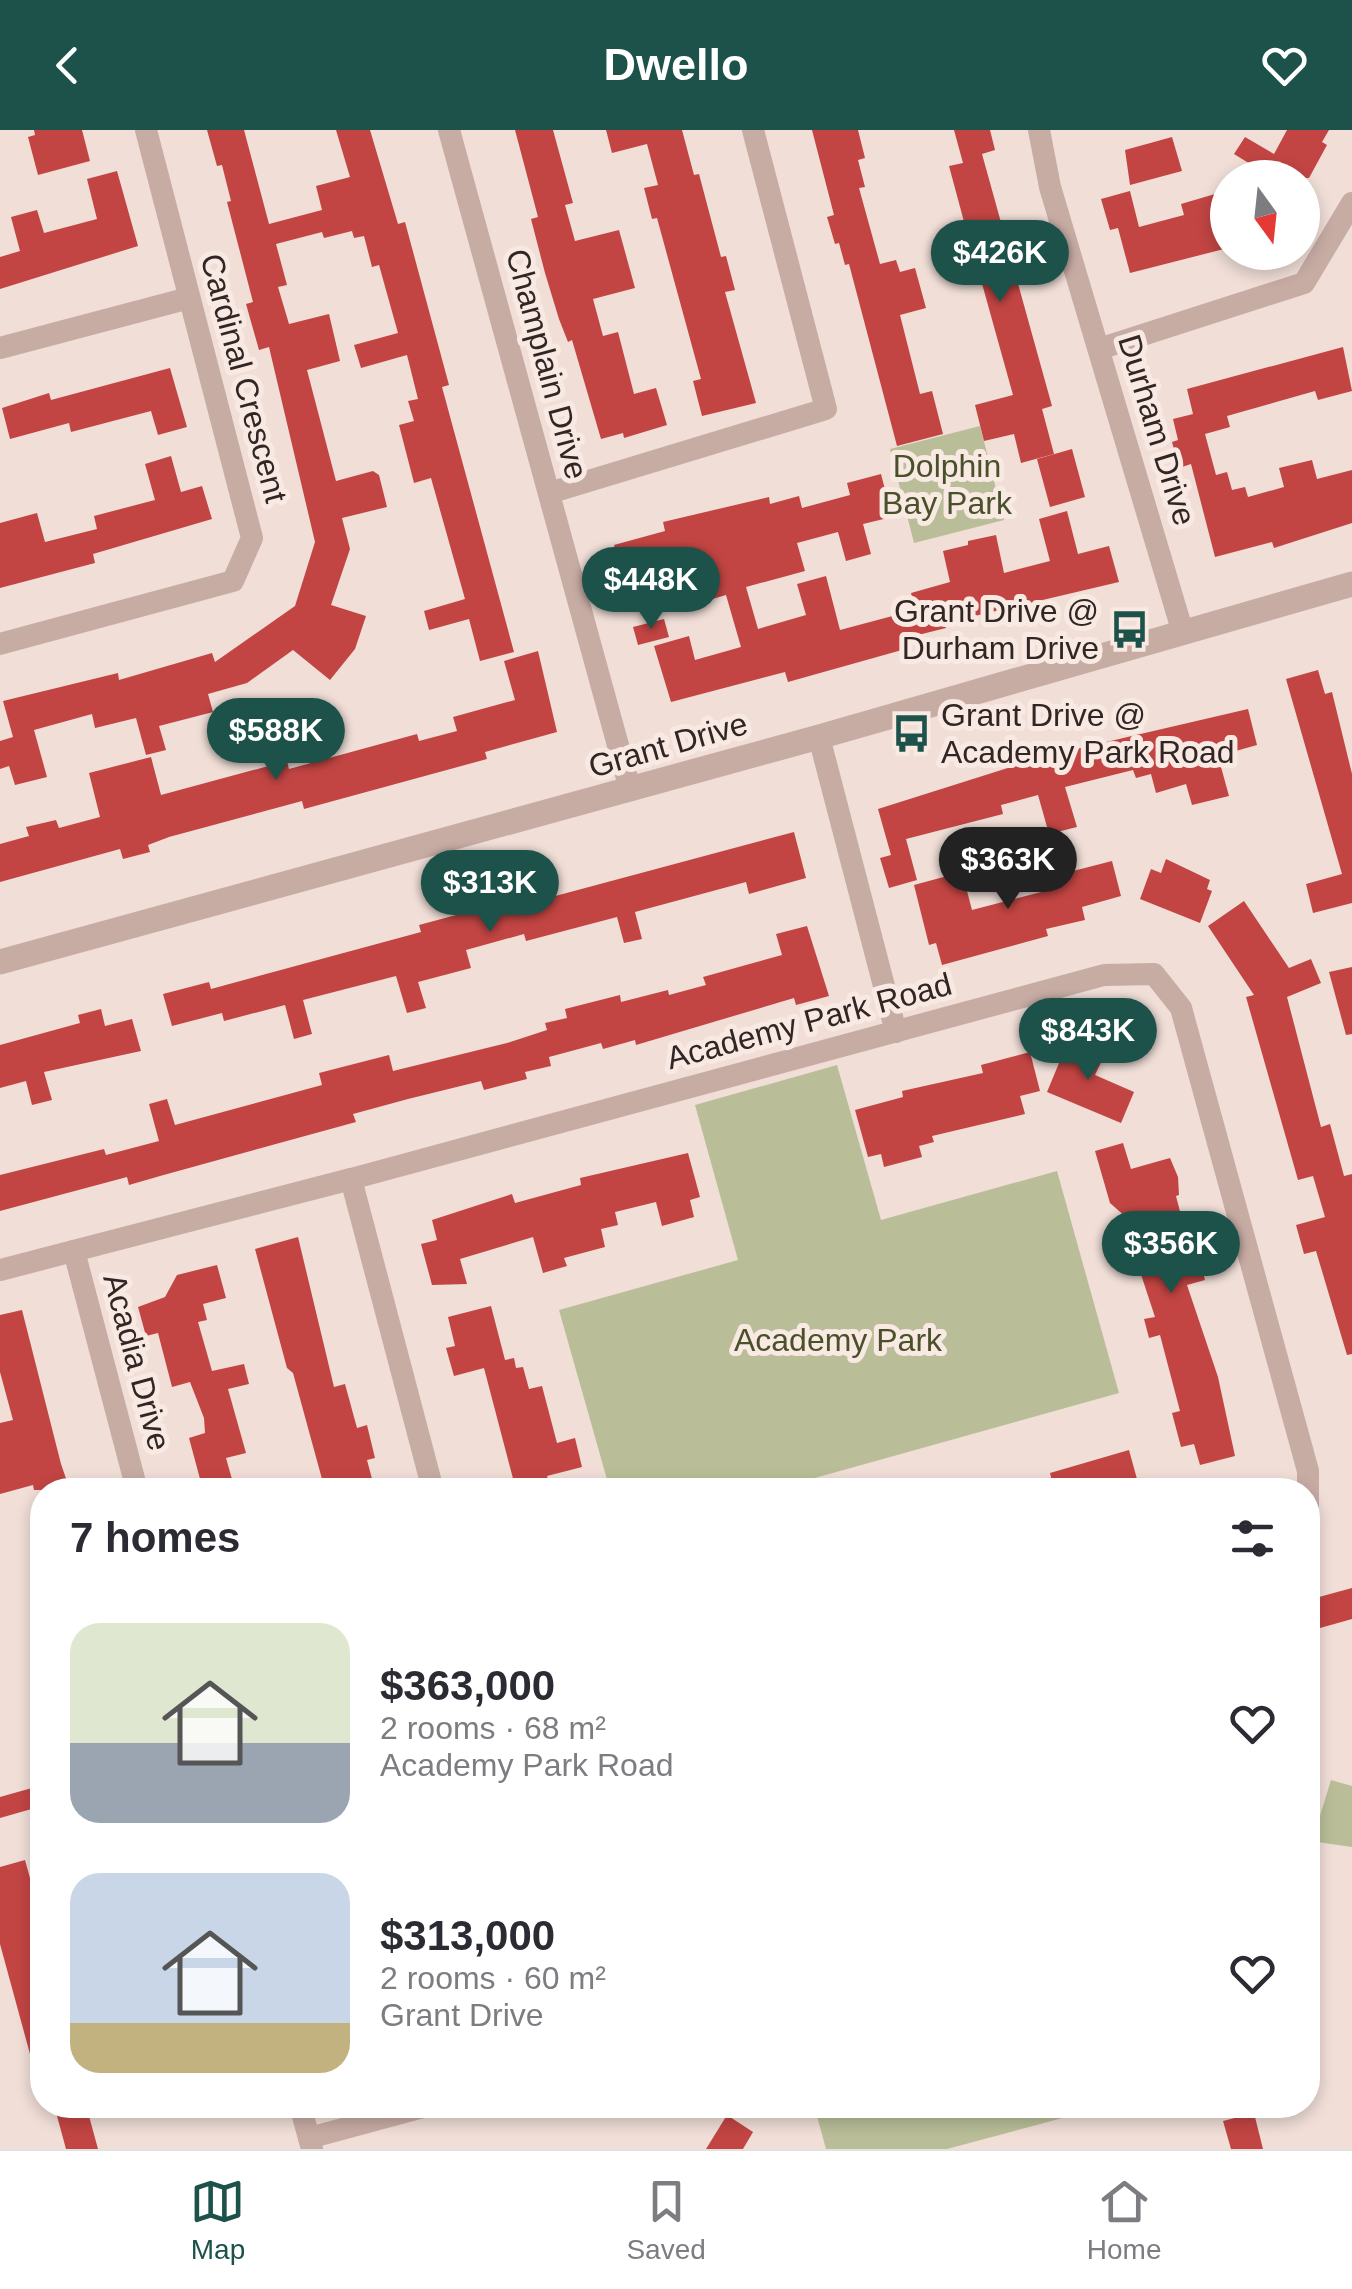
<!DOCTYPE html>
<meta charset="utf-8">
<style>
:root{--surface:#fff;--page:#f2f2f3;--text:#2b2b33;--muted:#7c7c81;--line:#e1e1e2;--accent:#1d524a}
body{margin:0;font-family:Arial,sans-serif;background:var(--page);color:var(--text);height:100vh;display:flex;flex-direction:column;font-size:38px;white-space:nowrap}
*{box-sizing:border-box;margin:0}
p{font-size:32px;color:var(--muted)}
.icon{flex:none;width:55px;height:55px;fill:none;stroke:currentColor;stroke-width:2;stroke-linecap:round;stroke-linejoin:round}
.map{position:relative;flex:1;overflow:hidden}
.sheet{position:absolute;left:30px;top:1348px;width:1290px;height:640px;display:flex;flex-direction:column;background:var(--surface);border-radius:40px;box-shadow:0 5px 15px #0003}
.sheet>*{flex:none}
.needle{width:65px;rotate:165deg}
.buttons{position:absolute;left:1210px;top:30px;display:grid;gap:20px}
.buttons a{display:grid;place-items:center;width:110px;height:110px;border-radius:50%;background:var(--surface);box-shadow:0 5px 15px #0003;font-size:50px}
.price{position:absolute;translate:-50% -85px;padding:0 22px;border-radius:35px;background:var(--accent);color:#fff;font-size:32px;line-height:65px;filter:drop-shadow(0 2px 5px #0008)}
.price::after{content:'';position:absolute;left:50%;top:60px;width:30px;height:22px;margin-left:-15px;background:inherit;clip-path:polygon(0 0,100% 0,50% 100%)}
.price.on{background:#222;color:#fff}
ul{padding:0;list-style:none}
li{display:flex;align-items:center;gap:30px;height:250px;padding:0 40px}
li span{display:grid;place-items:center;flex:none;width:280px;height:200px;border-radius:30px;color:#555}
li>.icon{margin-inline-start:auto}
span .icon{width:120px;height:120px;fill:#fffc;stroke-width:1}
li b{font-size:42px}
h2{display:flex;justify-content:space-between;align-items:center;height:120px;padding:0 40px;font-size:42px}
header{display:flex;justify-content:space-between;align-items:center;height:130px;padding:0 40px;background:var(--accent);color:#fff;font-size:45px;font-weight:700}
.menu{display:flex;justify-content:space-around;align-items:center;height:140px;border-top:2px solid var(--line);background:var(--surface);font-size:28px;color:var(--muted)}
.menu a{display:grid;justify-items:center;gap:5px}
.menu .on{color:var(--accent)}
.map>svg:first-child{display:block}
</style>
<header><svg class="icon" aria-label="back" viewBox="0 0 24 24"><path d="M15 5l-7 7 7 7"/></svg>Dwello<svg class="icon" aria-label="heart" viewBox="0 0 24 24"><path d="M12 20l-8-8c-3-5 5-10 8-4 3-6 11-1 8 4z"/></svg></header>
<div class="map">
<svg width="1352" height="2019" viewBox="0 0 1352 2019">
<rect width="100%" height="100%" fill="#f0ded7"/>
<g fill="#b9be98">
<path d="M980,296L1004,390L914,413L890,319Z"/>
<path d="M837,935L881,1090L1057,1041L1119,1263L772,1360H610L559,1180L738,1130L695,975Z"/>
<path d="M1331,1650L1352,1656V1717L1317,1712L1315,1702Z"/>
<path d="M814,1975H1111L947,2019H826Z"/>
</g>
<g fill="#c24543">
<path d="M34,0H82L90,31L38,45L28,7L35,5Z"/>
<path d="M207,0H244L269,94L322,80L316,56L350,47L336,0H370L398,94L405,92L449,255L442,257L514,522L480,531L469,489L429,500L424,481L465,469L431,348L414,353L399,295L414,291L408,271L418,269L407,225L361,238L354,215L398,203L379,135L372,137L364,106L354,108L352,101L324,108L322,102L276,114L287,155L278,157L289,194L329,184L340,231L307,240L336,351L373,341L379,345L387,377L342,388L350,419L331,475L366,486L355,519L330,550L293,520L247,553L208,564L213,582L159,596L166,620L146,625L136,588L95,598L92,584L34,600L47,647L15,655L9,636L0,639V611L13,607L3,571L118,543L119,550L212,523L215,532L295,476L315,412L269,217L259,220L246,174L253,172L227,72L231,71L222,35L217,36Z"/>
<path d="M515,0H553L573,73L565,75L575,111L619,100L635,158L593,169L603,206L618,202L634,264L656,258L667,295L624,308L623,303L601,309L572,210L568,212L559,189L545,143L531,89L538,87Z"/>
<path d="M606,0H682L694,45L699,44L721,127L726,126L735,160L725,162L756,273L702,286L693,251L701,249L657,88L652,89L644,58L658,55L647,14L612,23Z"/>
<path d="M812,0H858L865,28L858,30L865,57L859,58L880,134L896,130L900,142L915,138L926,178L900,185L920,264L932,261L943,304L897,316L849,134L845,135L839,113L835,114L827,87L834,85Z"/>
<path d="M954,0H990L995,20L982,24L1052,276L1042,279L1054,324L1021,333L1014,304L984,311L975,275L1013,265L981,150L965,155L955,118L970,114L949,36L963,33Z"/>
<path d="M1287,0H1329L1322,12L1327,15L1309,48H1273L1234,24L1245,7L1274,24Z"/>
<path d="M1172,7L1182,41L1130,55L1125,20Z"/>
<path d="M117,41L138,116L0,159V127L20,121L11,87L37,80L44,103L97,89L87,49Z"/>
<path d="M1130,61L1139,97L1184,85L1181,74L1215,64L1225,101L1219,103L1224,119L1130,143L1118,98L1110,100L1101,69Z"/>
<path d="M1343,217L1352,261L1318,270L1315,261L1227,286L1230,297L1205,304L1216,345L1227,342L1232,360L1245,357L1248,367L1284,357L1279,338L1312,330L1317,349L1352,340V393L1274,418L1272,412L1215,427L1191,334L1179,338L1172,312L1178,310L1173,289L1193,284L1187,259Z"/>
<path d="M170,238L187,297L158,305L151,281L71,302L69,293L10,309L2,278L49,263L51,270Z"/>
<path d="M1072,319L1085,367L1050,377L1037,329Z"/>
<path d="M171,326L181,362L202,356L212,389L93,424L95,433L0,458V393L37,383L45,412L97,399L94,386L155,370L145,334Z"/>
<path d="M881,344L892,387L863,394L871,424L846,431L838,402L797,413L805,441L746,457L758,499L806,485L797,454L826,446L840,500L915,480L911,463L950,452L943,421L968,415V411L996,405L1004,443L1050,431L1039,389L1067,381L1078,424L1109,416L1119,452L945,493L946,498L906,508L909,518L788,552L785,542L671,572L654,516L689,506L695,530L741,517L726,465L709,470L701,438L625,459L614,415L665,401L663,392L769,367L770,374L799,366L802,378L850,365L847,353Z"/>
<path d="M664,489L669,507L638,515L633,497Z"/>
<path d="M538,521L557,602L485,622L487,629L304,679L302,671L169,707L148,715L150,722L123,729L120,719L0,752V714L29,706L26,697L56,690L59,698L100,687L89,643L151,627L161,665L287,631L289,639L417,604L419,611L457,601L453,587L515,570L504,531Z"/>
<path d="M1318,540L1325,564L1332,562L1352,644V773L1313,783L1306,754L1342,744L1286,549Z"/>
<path d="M1248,579L1257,615L1218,626L1229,666L1192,675L1186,654L1156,663L1151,644L1136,648L1133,640L1065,657L1077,697L1049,704L1038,665L1001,675L1003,684L906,709L917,750L889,758L880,728L891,725L878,679L1046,626Z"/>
<path d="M794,702L806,748L749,764L746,752L635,782L642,809L624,813L617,787L526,811L524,804L466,820L471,838L418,852L426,878L407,883L396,846L303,870L312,904L294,909L285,875L224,891L222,883L172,896L163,864L209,852L211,859L421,802L419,795L530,765L533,772Z"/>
<path d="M1166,729L1210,750L1207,759L1212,761L1200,793L1140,769L1151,739L1161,743Z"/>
<path d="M1112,731L1121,766L1082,777L1085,790L1046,799L1048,806L942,835L936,813L929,815L914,755L962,742L972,780L1045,761L1042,749Z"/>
<path d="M1244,771L1289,838L1311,829L1321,853L1287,867L1321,997L1330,994L1344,1046L1352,1044V1224L1347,1225L1316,1121L1304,1124L1296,1095L1325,1087L1313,1046L1298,1050L1246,867L1254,865L1208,796Z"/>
<path d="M807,796L829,866L796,875L794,868L636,915L635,910L603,919L601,913L549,927L551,936L525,942L527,949L484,960L481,951L408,969L353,984L356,992L160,1046L129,1055L127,1047L0,1081V1045L104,1019L106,1025L159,1011L149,974L167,969L175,995L322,955L319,943L389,925L393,941L507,913L547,900L545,893L567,888L565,879L620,865L621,872L668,860L669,865L706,855L703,847L782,825L776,804Z"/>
<path d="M1352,837V904L1346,905L1329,842Z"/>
<path d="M101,879L105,896L132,889L141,921L44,942L52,970L32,975L26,951L0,958V915L80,893L78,885Z"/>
<path d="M1069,909L1105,924L1095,945L1134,962L1121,993L1047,962Z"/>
<path d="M1030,922L1040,961L1020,966L1025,984L932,1006L934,1012L919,1016L922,1027L884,1037L881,1024L868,1027L855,980L903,967L902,961L983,943L981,935Z"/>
<path d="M1123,1013L1131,1039L1170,1028L1178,1047L1179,1065L1176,1066L1191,1124L1198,1122L1205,1150L1187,1155L1218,1247L1235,1326L1200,1335L1194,1314L1181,1317L1172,1283L1180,1281L1160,1205L1149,1208L1144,1189L1155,1187L1129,1108L1145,1104L1110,1073L1095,1021Z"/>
<path d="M688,1023L700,1067L690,1070L694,1087L662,1096L656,1072L615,1082L618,1095L601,1099L605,1117L564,1128L567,1136L543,1143L533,1107L460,1129L467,1154L432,1155L421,1114L437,1110L432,1090L512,1064L515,1073L581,1055L580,1048Z"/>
<path d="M298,1107L334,1257L345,1254L357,1298L367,1295L375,1328L367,1330L375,1360H325L293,1243L287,1238L255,1119Z"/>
<path d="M217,1135L226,1168L203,1174L207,1190L198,1192L212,1241L244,1234L249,1254L228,1259L246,1323L226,1328L235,1360H203L189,1308L205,1303L204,1288L190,1252L172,1257L158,1203L146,1206L138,1177L165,1167L177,1145Z"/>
<path d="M491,1176L505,1230L514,1228L516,1238L523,1237L529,1259L542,1256L557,1313L575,1308L582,1337L547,1346L551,1360H516L484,1238L454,1246L446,1218L455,1216L448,1187Z"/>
<path d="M22,1180L61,1334L70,1360H34L33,1355L0,1364V1293L13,1290L0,1242V1185Z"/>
<path d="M1129,1320L1140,1360H1054L1050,1343Z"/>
<path d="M1352,1458V1489L1313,1500L1308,1470Z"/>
<path d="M39,1656L42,1676L0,1688V1667Z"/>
<path d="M25,1730L33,1759L42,1757V1780L31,1783L42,1826V1945L36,1946L0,1814V1737Z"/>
<path d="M54,1975H86L98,2019H66Z"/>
<path d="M1254,1983L1263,2019H1231L1223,1991Z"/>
<path d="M727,1985L753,2002L743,2019H706Z"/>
</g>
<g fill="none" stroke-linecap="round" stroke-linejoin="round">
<g stroke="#c7aca4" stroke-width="22">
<path d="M449,0L630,659"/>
<path d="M1039,0L1050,57L1183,503"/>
<path d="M0,218L189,168"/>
<path d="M1099,219L1304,153L1352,73"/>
<path d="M549,363L826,279L753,0"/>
<path d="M0,514L233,451L252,408L146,0"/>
<path d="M819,607L896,902"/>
<path d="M74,1121L137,1360"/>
<path d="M0,1140L351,1049"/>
<path d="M433,1360L351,1049L1104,845L1154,844L1181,878L1308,1341V1374"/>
<path d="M300,1975L312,2019"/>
<path d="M309,2008L431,1975"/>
</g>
<path stroke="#c7aca4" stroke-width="25" d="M0,832L819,607L1352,454"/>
</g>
<defs>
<symbol id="bus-bare" viewBox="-9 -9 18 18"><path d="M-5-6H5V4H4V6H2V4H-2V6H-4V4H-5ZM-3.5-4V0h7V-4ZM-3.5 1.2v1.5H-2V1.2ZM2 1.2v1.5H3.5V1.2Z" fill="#1d524a" stroke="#f8e9e3" stroke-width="2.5" paint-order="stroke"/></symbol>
</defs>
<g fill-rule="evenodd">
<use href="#bus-bare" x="1102" y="472" width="55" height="55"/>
<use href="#bus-bare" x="884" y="576" width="55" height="55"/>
</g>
<g text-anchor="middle" stroke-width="10" stroke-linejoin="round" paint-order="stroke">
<g font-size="32" fill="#322625" stroke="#f8e9e3">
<text transform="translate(547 234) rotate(75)" y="11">Champlain Drive</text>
<text transform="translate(244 248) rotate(75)" y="11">Cardinal Crescent</text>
<text transform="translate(1157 300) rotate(73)" y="11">Durham Drive</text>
<text transform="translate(668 615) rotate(-16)" y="11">Grant Drive</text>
<text transform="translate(809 891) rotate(-15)" y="11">Academy Park Road</text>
<text transform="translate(137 1232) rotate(75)" y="11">Acadia Drive</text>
</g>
<g font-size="32" fill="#4a502a" stroke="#f8e9e3">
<text x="947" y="347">Dolphin<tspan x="947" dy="37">Bay Park</tspan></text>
<text x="838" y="1221">Academy Park</text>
</g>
<g font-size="32" fill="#322625" stroke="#f8e9e3" text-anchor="end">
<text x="1099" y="492">Grant Drive @<tspan x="1099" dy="37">Durham Drive</tspan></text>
<text x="941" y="596" text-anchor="start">Grant Drive @<tspan x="941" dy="37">Academy Park Road</tspan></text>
</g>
</g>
</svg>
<div class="buttons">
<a><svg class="needle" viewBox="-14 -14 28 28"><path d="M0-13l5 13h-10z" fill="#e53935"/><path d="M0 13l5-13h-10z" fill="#7c7c81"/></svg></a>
</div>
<b class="price" style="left:1000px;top:175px">$426K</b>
<b class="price" style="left:651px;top:502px">$448K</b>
<b class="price" style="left:276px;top:653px">$588K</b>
<b class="price on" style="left:1008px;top:782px">$363K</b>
<b class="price" style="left:490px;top:805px">$313K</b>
<b class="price" style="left:1088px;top:953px">$843K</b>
<b class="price" style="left:1171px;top:1166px">$356K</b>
<section class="sheet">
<h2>7 homes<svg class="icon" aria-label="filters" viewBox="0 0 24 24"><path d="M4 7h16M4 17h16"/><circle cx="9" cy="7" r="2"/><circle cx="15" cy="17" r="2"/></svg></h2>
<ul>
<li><span style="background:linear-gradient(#dfe7d0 60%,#9aa5b1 0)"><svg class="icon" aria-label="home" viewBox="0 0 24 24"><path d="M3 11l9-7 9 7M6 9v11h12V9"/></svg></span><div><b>$363,000</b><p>2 rooms · 68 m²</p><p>Academy Park Road</p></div><svg class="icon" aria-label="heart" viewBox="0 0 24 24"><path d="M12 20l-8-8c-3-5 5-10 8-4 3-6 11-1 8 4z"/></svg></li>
<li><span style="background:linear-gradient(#c9d6e8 75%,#c2b280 0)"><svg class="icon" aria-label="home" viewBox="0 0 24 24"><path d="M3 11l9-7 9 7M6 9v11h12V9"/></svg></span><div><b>$313,000</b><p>2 rooms · 60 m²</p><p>Grant Drive</p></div><svg class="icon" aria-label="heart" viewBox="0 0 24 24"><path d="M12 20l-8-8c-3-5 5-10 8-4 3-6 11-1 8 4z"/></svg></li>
</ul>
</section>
</div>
<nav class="menu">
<a class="on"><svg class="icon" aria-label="map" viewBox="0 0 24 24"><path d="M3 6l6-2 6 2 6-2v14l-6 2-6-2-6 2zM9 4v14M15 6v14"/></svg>Map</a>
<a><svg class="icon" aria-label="saved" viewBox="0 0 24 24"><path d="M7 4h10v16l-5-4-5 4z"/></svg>Saved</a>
<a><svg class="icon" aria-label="home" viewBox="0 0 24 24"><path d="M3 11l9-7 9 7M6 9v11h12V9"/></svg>Home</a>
</nav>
